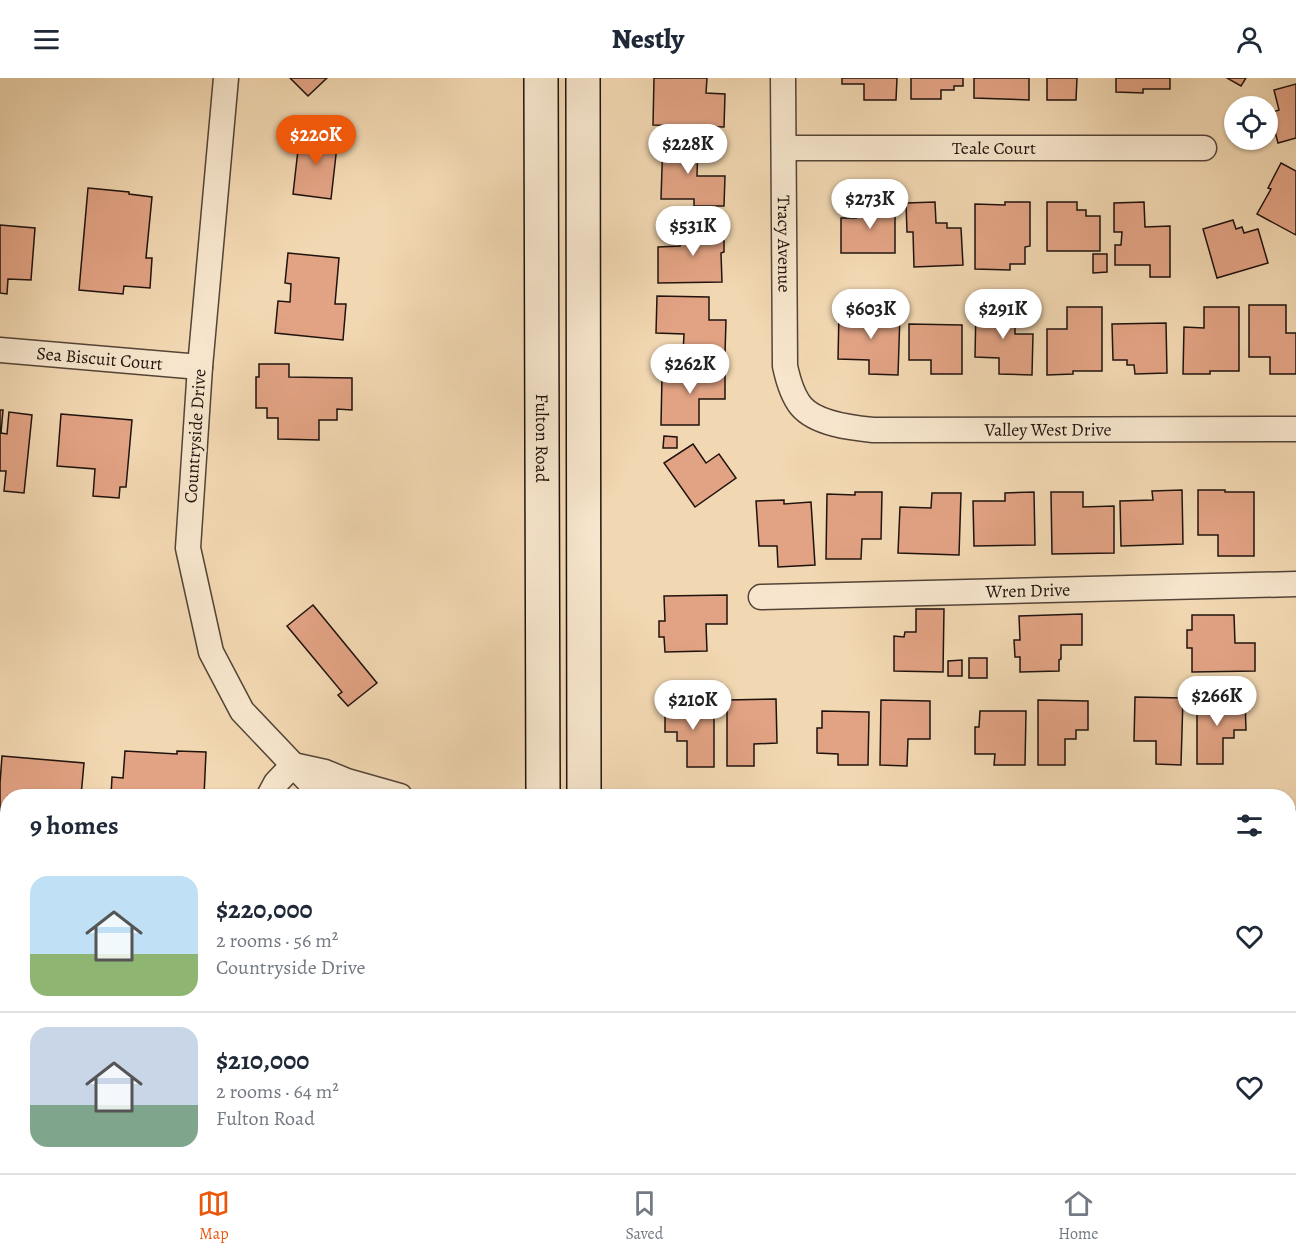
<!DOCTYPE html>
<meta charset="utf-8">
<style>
:root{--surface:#fff;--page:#f2f2f3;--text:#1f2937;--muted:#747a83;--line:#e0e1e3;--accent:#ea580c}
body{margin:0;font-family:Alegreya,serif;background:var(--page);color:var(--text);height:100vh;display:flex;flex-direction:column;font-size:22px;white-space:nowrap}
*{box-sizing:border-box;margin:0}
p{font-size:20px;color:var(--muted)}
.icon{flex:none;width:33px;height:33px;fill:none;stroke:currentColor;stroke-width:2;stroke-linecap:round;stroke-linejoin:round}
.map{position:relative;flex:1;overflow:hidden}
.sheet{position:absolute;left:0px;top:711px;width:1296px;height:384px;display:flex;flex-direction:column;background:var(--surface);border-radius:24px 24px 0 0;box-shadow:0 2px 4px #0004}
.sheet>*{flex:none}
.controls{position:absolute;left:1224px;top:18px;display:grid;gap:12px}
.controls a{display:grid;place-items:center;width:54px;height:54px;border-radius:50%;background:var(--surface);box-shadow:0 2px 4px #0004;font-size:30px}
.price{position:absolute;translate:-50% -51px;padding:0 14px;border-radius:21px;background:#fff;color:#222;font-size:20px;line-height:39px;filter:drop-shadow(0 2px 3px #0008)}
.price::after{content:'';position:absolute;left:50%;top:36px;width:18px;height:14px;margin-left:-9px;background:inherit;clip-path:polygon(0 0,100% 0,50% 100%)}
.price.selected{background:var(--accent);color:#fff}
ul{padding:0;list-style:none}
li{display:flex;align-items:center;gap:18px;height:150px;padding:0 30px}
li+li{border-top:2px solid var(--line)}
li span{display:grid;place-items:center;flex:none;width:168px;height:120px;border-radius:18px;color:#555}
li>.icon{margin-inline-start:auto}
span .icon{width:72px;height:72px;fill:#fffc;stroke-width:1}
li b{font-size:26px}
h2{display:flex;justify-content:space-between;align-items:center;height:72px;padding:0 30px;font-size:26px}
header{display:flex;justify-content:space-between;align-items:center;height:78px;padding:0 30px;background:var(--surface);font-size:27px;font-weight:800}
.dock{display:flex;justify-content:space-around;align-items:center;height:84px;border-top:2px solid var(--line);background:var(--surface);font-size:16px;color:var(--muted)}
.dock a{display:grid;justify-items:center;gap:3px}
.dock .selected{color:var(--accent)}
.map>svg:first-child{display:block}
</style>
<header><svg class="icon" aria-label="menu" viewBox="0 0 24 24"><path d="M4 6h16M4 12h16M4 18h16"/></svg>Nestly<svg class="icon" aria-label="person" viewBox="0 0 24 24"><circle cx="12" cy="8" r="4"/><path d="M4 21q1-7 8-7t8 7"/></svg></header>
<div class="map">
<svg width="1296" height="1095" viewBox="0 0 1296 1095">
<rect width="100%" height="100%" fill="#f2d8b2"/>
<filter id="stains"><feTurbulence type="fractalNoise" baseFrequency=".00333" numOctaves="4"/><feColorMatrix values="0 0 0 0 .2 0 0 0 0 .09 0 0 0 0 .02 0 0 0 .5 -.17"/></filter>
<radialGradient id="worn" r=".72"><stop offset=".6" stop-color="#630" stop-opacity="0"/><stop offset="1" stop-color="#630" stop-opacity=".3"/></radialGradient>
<g fill="#e2a384" stroke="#1f130e" stroke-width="1.5">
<path d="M290,0H327L308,18Z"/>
<path d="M654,0H707L706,15L725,16L724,49L653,47Z"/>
<path d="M842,0H897L896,22H864V6H842Z"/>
<path d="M911,0H963V8H954V12H941V21H911Z"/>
<path d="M974,0H1029V22L974,20Z"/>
<path d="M1047,0H1077L1076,22H1047Z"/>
<path d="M1116,0H1170V11H1143V15L1116,14Z"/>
<path d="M1227,0H1246L1241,8Z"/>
<path d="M1296,6V60L1278,65L1270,35L1279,32L1274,12Z"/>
<path d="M300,54L338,59L331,121L293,116Z"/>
<path d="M663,60L698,61L697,98H725L724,128H694V121H661Z"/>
<path d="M1281,85L1296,93V157L1257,136L1271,111L1268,110Z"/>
<path d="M88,110L129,114V116L152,119L146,180H152L150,210L124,208L123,216L79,212Z"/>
<path d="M895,124V175H841V140H856V133H864V125Z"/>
<path d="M935,124L936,145H947V150H961L963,187L914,189L913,154H907L906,125Z"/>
<path d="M1005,124H1030V168L1025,169V186H1010V192L975,191V126L1005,127Z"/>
<path d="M1047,124H1077V132H1086V138H1100V173H1047Z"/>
<path d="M1144,124L1145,149L1170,148V199H1150V187H1115V167H1121L1122,154H1114V125Z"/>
<path d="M1233,142L1236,151L1242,149L1244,155L1258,151L1268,185L1217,200L1203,151Z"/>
<path d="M0,147L35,150L31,202L8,201L7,216L0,215Z"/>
<path d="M724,148V174L721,175L722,204L658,205V169L680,168V149Z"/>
<path d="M288,175L339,180L335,226H346L343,262L275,255L278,223L290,224L291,206L285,205Z"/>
<path d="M1093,176H1107V194L1093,195Z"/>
<path d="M657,218L709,219V242H726L725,276L683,275L684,256L656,255Z"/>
<path d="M1249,227H1286V255H1296V296H1270V279H1249Z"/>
<path d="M976,228H1015V256H1033L1032,297L999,296V280L975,279Z"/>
<path d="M1067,229H1102V293H1073V296L1047,297V251H1067Z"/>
<path d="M1204,229H1239V293H1210V296H1183L1184,249L1204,250Z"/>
<path d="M839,234L900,236L898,297L869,296V282L838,281Z"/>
<path d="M1166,245L1167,295L1135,296L1134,287H1127V282H1113L1112,246Z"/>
<path d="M909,246L962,247V296H931V282H909Z"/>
<path d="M259,286H289V299L352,300V332L337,331V342H319V362L278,361V340H267V330H256V299H259Z"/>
<path d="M696,291H725V321H699V347H661L662,298H696Z"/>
<path d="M0,332H3L1,355L7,356L9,334L32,337L24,415L4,413L6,393H0Z"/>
<path d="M61,336L132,342L126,409H120L119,420L93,418L95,391L57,388Z"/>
<path d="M664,358L677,359V370H663Z"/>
<path d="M693,366L706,385L719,376L736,400L695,429L664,385Z"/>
<path d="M1182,412L1183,466L1121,468L1120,423L1153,422L1152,413Z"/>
<path d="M1198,412H1225V414H1254V478H1218V457H1198Z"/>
<path d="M855,414H882L881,461H862L861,481H826L827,416L855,417Z"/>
<path d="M1034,414L1035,467L974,468L973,423H1005V415Z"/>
<path d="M1051,414H1083V429L1114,428V475L1052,476Z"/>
<path d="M932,415H961L959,477L898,475L900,429L931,430Z"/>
<path d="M784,422V426L811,424L815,487L778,489L777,468H759L756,423Z"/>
<path d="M727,517V546H706L707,573L665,574L664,559H659V543H665L664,518Z"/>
<path d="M313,527L377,605L348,628L338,617L342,614L287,548Z"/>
<path d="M916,531H944L943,594L894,593V558L904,559L905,554H916Z"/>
<path d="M1082,536V567H1061V581L1059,582V593L1020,594V579H1015L1014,562H1020L1019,538Z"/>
<path d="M1192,537H1234L1235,565H1255V593L1192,594V570H1187V552H1192Z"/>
<rect x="969" y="580" width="18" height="20"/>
<path d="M962,582V598H948V583Z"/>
<path d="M1135,619L1183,620L1181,687L1156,686V663H1134Z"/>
<path d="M776,621L777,665L754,666V688H727V622Z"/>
<path d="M1197,621H1245L1246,652H1234V660H1223V686H1197Z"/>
<path d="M881,622L930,623V661H908L907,688L880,687Z"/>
<path d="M1038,622L1088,623V652H1076V661H1065V687H1038Z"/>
<path d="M665,625H714V689H687V663H677V654H665Z"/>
<path d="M822,633L869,634L868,687H838V676L817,675V650H822Z"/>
<path d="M980,633H1026L1025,687H994L995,676H975V649H979Z"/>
<path d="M125,673L177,676V673L206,674L204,718H111L112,699L123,700Z"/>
<path d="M2,678L84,685L81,718H8V768L0,767V705Z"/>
<path d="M47,1088H118L116,1089L112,1090V1095H47Z"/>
<path d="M292,1088H343L342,1095H296L297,1089H292Z"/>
<rect x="861" y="1088" width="54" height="7"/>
<rect x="942" y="1088" width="66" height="7"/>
<path d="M1151,1088H1178L1179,1095H1141V1091L1151,1090Z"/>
<rect x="1219" y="1088" width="45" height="7"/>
<path d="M669,1091H698L697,1095H669Z"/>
</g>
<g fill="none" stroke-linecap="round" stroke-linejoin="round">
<defs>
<g id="street">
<path d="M226,0L200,289L188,470L211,574L242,633L318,713L326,718"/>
<path id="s1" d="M783,0L785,288C788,302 792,317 801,328C816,346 852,350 873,352L1296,351"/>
<path id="s2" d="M784,70H1204"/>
<path id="s3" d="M0,272L200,289"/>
<path id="s4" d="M761,519L1296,506"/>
<path d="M293,687L325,694L347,703L400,718"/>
<path d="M269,718L276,705L293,687"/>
<path d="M1288,744H1296"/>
<path d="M0,824L8,825"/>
<path d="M1288,1022H1296"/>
<path d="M1063,1088V1095"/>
<path d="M204,1095V1088"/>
<path d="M797,1095L798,1088"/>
</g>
<g id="secondary">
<path id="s5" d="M541,0L543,718"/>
<path d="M583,0L584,718"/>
<path d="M545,1088L546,1095"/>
<path d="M588,1088V1095"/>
</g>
</defs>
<use href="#street" stroke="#544437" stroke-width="27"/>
<use href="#secondary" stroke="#1f130e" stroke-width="36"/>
<use href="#street" stroke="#f7e6cd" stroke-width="24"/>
<use href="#secondary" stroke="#f7e6cd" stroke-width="33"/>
</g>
<g text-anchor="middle" stroke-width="4.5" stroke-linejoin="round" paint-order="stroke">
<g font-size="18" fill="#1f130e" stroke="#f7e6cd">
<text dy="6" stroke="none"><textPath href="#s2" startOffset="210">Teale Court</textPath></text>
<text dy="6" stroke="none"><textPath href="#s1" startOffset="166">Tracy Avenue</textPath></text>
<text dy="6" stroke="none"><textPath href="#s3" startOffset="100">Sea Biscuit Court</textPath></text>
<text dy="6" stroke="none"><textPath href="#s1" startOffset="584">Valley West Drive</textPath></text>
<text transform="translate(195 358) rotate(-86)" y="6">Countryside Drive</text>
<text dy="6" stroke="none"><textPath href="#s5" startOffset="360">Fulton Road</textPath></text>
<text dy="6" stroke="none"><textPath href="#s4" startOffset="267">Wren Drive</textPath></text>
</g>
</g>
<rect width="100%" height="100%" filter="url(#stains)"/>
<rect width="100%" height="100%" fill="url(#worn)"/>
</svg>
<div class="controls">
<a><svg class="icon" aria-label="locate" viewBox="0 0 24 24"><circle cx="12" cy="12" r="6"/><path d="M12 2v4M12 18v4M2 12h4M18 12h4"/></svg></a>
</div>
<b class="price selected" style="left:316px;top:88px">$220K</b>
<b class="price" style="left:688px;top:97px">$228K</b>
<b class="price" style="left:870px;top:152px">$273K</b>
<b class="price" style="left:693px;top:179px">$531K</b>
<b class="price" style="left:871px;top:262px">$603K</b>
<b class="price" style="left:1003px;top:262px">$291K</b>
<b class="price" style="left:690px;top:317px">$262K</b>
<b class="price" style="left:1217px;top:649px">$266K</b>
<b class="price" style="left:693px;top:653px">$210K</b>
<section class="sheet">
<h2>9 homes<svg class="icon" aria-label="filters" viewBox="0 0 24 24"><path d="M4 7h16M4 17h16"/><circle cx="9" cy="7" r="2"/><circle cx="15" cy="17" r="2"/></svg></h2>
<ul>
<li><span style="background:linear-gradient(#bfe0f5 65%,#8fb573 0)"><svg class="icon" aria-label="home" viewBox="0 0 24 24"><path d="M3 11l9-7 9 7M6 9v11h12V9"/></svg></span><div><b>$220,000</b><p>2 rooms · 56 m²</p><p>Countryside Drive</p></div><svg class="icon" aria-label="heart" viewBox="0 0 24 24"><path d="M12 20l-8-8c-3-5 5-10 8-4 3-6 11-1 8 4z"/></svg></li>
<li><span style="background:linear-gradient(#c9d6e8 65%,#7fa58c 0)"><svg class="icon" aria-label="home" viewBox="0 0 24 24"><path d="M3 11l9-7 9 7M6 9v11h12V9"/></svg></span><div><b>$210,000</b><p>2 rooms · 64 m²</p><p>Fulton Road</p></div><svg class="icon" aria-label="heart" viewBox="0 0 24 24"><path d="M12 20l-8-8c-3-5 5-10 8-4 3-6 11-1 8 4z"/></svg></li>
</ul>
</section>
</div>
<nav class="dock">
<a class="selected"><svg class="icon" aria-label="map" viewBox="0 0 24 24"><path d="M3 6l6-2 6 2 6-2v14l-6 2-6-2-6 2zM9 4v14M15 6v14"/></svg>Map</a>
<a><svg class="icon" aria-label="saved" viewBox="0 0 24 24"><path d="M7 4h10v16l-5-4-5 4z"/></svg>Saved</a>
<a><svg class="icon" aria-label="home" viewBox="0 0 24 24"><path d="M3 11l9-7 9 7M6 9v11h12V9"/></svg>Home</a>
</nav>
